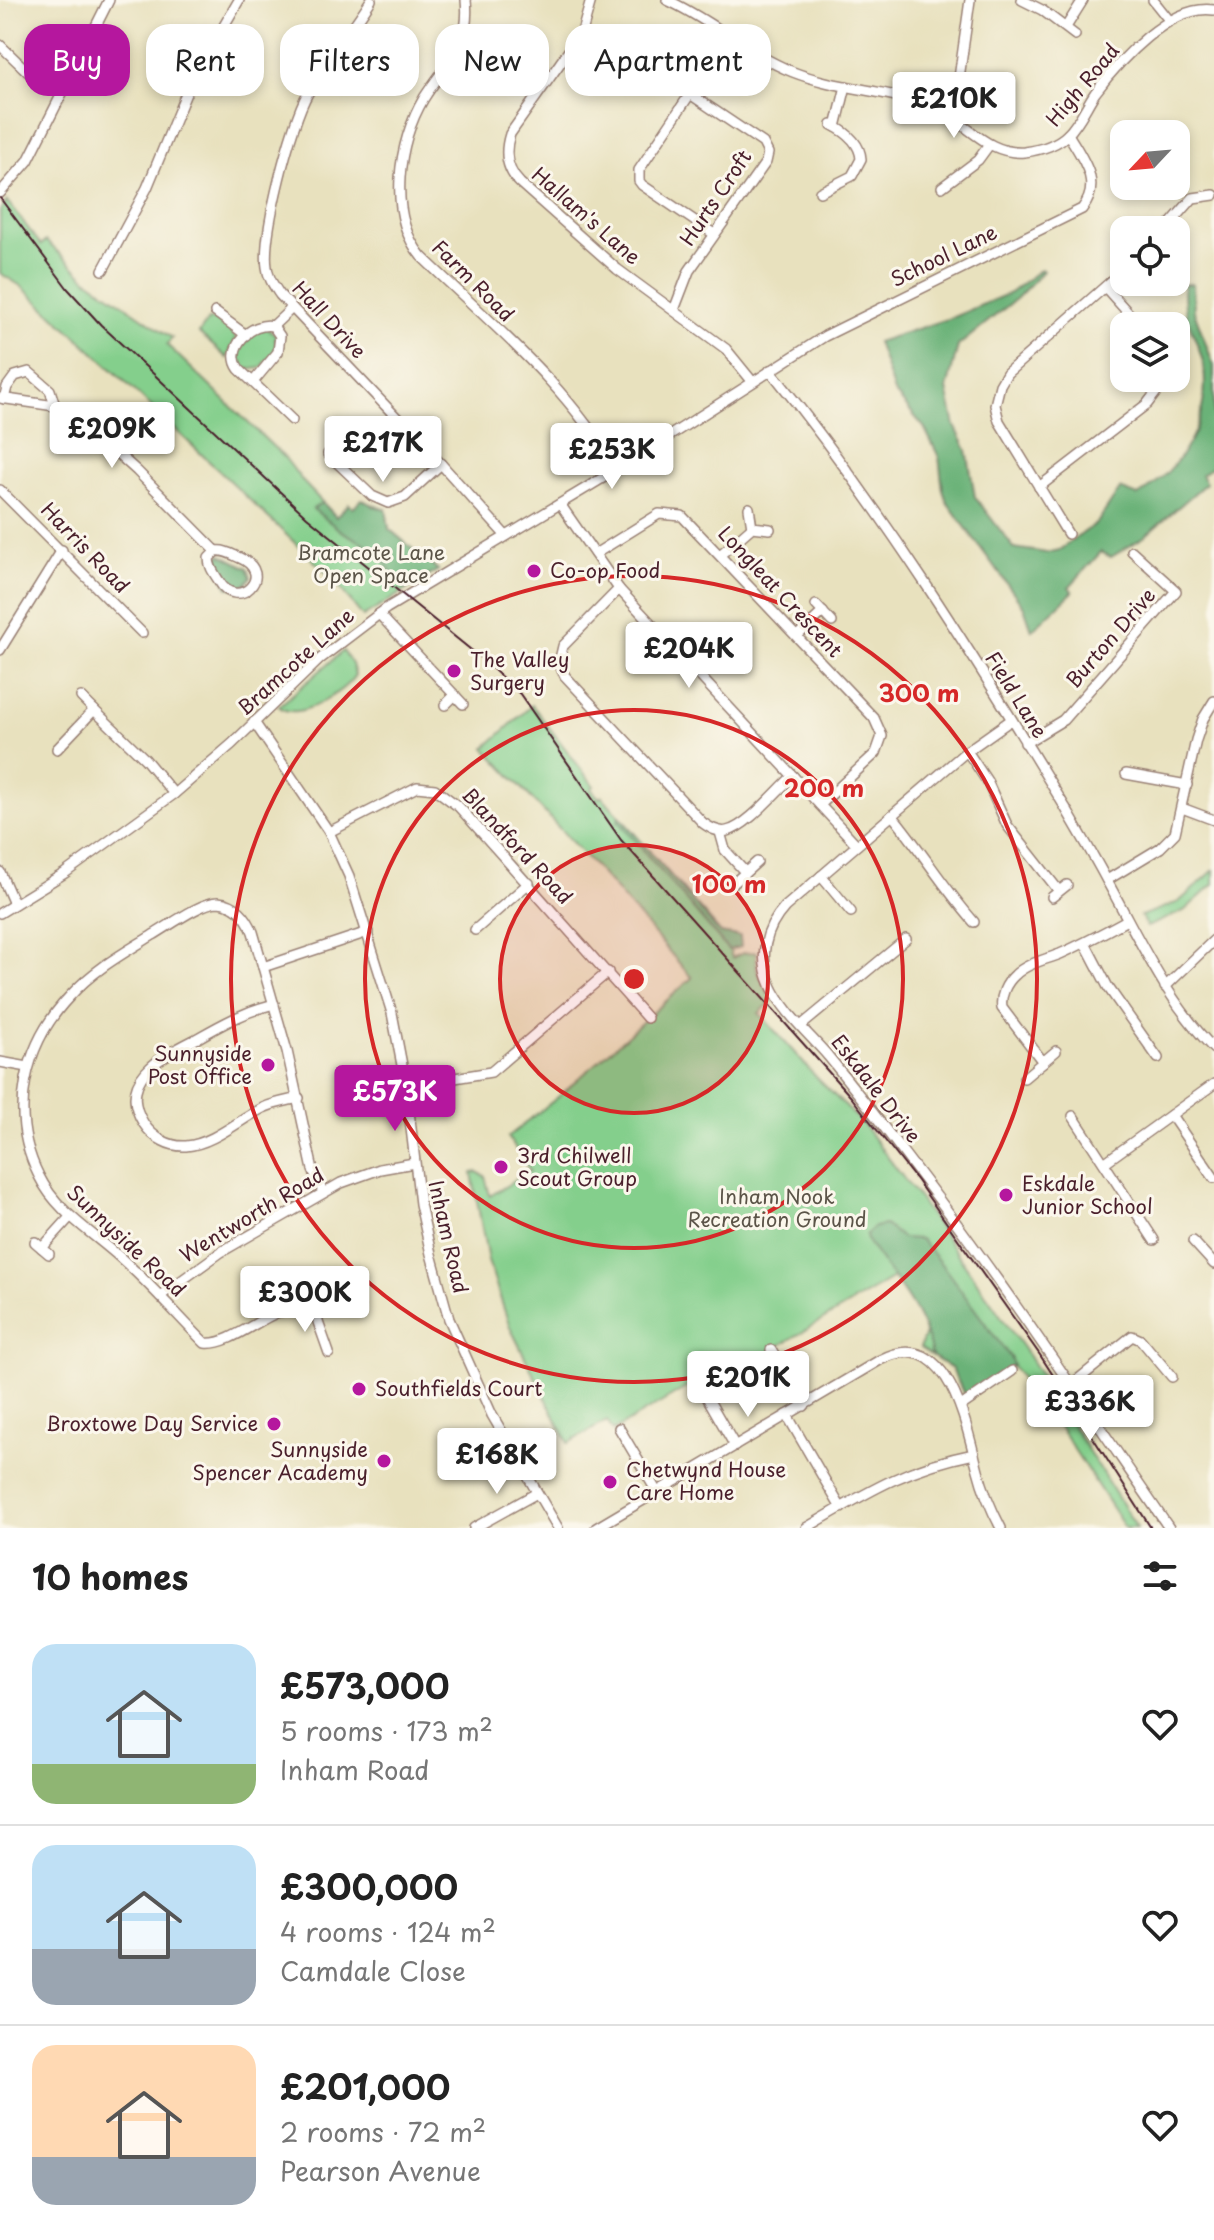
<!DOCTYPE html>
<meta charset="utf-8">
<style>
:root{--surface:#fff;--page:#f6f6f6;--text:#222;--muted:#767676;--line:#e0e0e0;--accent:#b5179e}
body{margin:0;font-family:"Playpen Sans",sans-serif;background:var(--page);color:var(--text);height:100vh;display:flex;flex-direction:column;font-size:30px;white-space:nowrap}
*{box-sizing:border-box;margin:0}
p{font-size:26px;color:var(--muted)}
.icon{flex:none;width:44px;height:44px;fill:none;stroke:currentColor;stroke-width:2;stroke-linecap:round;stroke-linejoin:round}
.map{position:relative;height:1528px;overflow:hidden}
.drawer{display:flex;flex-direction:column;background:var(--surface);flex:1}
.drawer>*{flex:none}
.banner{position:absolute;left:24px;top:24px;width:800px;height:72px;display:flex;gap:16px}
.needle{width:52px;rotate:244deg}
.fabs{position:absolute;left:1110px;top:120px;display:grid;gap:16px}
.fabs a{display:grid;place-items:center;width:80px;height:80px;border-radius:16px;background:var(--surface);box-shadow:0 4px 12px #0003;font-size:40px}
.price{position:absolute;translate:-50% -68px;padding:0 18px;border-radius:8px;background:#fff;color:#222;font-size:26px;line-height:52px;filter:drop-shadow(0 2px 4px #0008)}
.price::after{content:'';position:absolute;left:50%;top:48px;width:24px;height:18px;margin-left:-12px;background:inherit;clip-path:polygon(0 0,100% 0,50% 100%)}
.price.selected{background:var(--accent);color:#fff}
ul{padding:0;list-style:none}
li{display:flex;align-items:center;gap:24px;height:200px;padding:0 32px}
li+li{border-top:2px solid var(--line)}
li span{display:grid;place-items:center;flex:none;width:224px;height:160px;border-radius:24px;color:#555}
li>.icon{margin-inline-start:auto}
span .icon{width:96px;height:96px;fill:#fffc;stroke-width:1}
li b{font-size:34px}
h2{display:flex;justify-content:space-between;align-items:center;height:96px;padding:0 32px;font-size:34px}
.chip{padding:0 28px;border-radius:24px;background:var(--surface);box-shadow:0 4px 12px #0003;font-size:28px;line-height:72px}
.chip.selected{background:var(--accent);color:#fff}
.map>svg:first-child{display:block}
</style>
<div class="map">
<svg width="1214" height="1528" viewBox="0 0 1214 1528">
<rect width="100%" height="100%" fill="#fbf7ec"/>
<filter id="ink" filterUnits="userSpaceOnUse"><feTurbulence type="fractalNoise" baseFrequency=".0125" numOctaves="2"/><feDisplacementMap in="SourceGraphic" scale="16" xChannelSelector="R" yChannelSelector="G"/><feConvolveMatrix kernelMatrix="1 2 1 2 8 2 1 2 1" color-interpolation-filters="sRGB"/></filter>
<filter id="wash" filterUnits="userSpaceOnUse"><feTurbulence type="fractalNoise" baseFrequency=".006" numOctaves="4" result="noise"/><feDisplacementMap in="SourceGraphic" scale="32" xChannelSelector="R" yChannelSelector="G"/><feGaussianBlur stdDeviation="1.8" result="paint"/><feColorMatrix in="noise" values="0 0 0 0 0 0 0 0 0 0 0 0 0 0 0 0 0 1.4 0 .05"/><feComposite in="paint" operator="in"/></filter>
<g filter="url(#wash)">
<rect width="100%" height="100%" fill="#e8e1be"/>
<g fill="#84cf8c" stroke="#67775c" stroke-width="2">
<path d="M7,201L41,245L46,241L87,279L172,338L167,345L285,458L304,483L344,525L369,503L386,509L389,529L438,570L363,617L333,579L99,357L21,286L0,273V210Z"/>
<path d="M208,320C218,319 233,329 236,339L227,358L199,333Z"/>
<path d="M267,328L275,334L276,349L261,368L246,370C229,357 246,342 256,330Z"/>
<path d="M343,651L352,664L355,675C345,692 295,724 279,706Z"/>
<path d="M532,705L594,786L591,789L599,798L602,796L727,940L732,958L743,953L756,952L757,971L773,1001L759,1013L815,1076L862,1123L917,1196L1028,1355L1137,1528H1125L1042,1400L1037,1402L1013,1366L965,1396L952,1369L920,1348L927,1327L895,1277L742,1368L735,1359L613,1431L607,1421L568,1443L510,1327L488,1261L472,1173L477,1172L485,1176L490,1196L530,1171L508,1137L558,1097L692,978L609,882L485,748Z"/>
<path d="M1214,870V884L1184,911L1147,927L1141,916L1179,902Z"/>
</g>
<g fill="#6bb278" stroke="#5a6852" stroke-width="2">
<path d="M1041,269L1043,271L1017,298L958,346L947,389L955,426L967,450L975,497L1014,548L1047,553L1059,550L1097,523L1120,489L1138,496C1181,469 1210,421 1204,369C1202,353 1194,337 1188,321C1184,309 1184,297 1184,284H1193L1194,311L1214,366V466L1201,475L1206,483L1144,537L1111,557L1101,552L1069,587L1073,592L1032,630L1024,607L947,502L943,490L939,457L924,427L894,392L877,342L951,318L1010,293Z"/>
<path d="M362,499L373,506L386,509L389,529L438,570L405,590L381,558L367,545L341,531L313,509L319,504H324L336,517L349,504L353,508Z"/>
<path d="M221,554L248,568L251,577L246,584L237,589L228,587L214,562L216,558Z"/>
<path d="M619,816L720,933L740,936L741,947L728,950L618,821Z"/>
<path d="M885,1225L902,1238L920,1239L943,1266L1010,1357L1013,1365L965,1396L952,1369L932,1356C923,1309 892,1279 867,1241L866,1235L874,1227Z"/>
</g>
</g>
<g filter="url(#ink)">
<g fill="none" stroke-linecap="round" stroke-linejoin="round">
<defs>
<g id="minor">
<path d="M371,0C351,32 326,61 308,93C291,122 262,235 267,267C268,278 274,286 280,295L441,464L506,536"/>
<path d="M466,0C471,48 447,61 424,98C398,142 387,214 421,256C490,323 568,385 616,470"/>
<path d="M591,0L582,32L510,134C504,153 506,169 520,183L617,269L726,349L752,381"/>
<path d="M667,0C711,20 748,54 793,72C839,90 889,89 934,108C967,121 986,155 1024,152C1040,150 1057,145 1068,134C1080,122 1086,106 1095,93C1119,61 1171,3 1214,10"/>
<path d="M1022,0L1042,10L1075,35"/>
<path d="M1153,0L1169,20"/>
<path d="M1066,27L1083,0"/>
<path d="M0,45L29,73L65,90"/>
<path d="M942,111L959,78L970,0"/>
<path d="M836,127L846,86"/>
<path d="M942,187L978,160L989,145"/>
<path d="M820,192L852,176L861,159C860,143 846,132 832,125"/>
<path d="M0,193L28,161L109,0"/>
<path d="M1165,230L1193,198L1214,195"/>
<path d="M714,234L642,185L639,181V170L690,94L703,53L717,28"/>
<path d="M103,270L147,188L189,86L239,0"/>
<path d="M1105,287L1140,326"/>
<path d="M674,310L689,271L766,162L768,153L763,143L690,94"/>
<path d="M215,312L246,335"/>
<path d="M273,326C252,321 224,348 239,369L292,420"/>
<path d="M770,370C881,507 975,657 1065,807C1079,832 1094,856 1107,881C1140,940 1166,1000 1214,1049"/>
<path d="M253,382L278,352L280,336L273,326L292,308"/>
<path d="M0,398L55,406L74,414L137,471L216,551C225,550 231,554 240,558C277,574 237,613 219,581C214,573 209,567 209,558L216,551"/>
<path d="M4,399L7,387L15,376L29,372L50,390L55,406"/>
<path d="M328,454L372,496L388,503L405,497L441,464"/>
<path d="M1039,487L1147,404L1157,391L1163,378"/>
<path d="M0,490L142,633"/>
<path d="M560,504L619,589L857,845"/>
<path d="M749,508L752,527L770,529"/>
<path d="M1068,534L999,421L995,405L1000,385L1007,373L1124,270"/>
<path d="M595,554L659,514L682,516L874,718L882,736L876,753L820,805"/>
<path d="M720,555L752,527"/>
<path d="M619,589L563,646L559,663L565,676L703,823C710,828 718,833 727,831C747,827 777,790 793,776"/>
<path d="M816,605L832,622"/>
<path d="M379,614L463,704"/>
<path d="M797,636L823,612"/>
<path d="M0,650L62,550"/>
<path d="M81,697L94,710"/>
<path d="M445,705L455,695"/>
<path d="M1011,720L967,751L785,907C765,929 758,957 771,985C783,1012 809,1034 828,1056C855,1089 881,1123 906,1156C999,1277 1083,1403 1169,1528"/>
<path d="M254,722L329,832L349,876L392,1013L406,1086L420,1204L431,1254L449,1319L492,1415L558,1528"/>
<path d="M1025,743L1063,720L1176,591L1132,551"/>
<path d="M57,749L94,710L145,759L174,794"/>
<path d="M967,751L987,781L1007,825L1059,891"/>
<path d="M1126,774L1187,785"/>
<path d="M1182,808L1214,820"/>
<path d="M892,815C921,850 944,888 974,922"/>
<path d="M329,832L417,787L435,789L459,807L647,1018"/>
<path d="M720,832L725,850L745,872"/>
<path d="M0,872L14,904"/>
<path d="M821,876L851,912"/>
<path d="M1107,880L1160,848L1175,833L1196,740L1203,719L1214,701"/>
<path d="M735,882L757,862"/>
<path d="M1052,897L1067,885"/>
<path d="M0,913L65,873L174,794L232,744L320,659L387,608L616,470L825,336L1082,209C1103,183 1082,158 1068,134"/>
<path d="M475,930L529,883"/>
<path d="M1085,943L1108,987L1158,1058"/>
<path d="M263,967L368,932"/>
<path d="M1165,987L1214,940"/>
<path d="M274,1004C246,1011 222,1024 196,1039C163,1056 115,1079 144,1124C153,1138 170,1147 186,1146C213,1144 239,1120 263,1108C274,1103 287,1101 299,1098"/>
<path d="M802,1025L906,939"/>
<path d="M0,1062L28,1067"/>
<path d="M1043,1062L1002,1008C1000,996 1006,983 1015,975C1027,963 1045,960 1060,954C1083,944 1105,932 1127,920"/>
<path d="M1024,1078L1056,1051"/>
<path d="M406,1086L491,1072L608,972"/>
<path d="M1171,1115L1214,1178"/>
<path d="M1073,1116L1154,1240"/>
<path d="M1104,1163L1214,1084"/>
<path d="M323,1192L313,1170L287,1051L253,932C247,917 236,903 218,902C201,902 169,926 153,935C124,953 93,970 70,996C24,1044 8,1114 39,1176C57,1213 94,1233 124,1261C153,1287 178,1316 205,1343C226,1346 255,1322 276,1313C300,1304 326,1310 351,1298"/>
<path d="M1193,1241L1214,1264"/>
<path d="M35,1242L49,1254"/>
<path d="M42,1248L70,1217"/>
<path d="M345,1285L360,1308"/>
<path d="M160,1296L221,1252L341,1183L380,1169L414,1163"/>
<path d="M317,1308L318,1322L329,1353"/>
<path d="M771,1350L804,1406"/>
<path d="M700,1385L735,1446"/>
<path d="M1070,1386L1132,1336L1141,1340L1172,1377"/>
<path d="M961,1406L1012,1371"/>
<path d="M787,1415L841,1508"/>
<path d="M619,1428L657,1492"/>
<path d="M474,1528L537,1493"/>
<path d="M596,1528L880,1360C949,1324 966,1426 978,1470C983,1490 991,1509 1001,1528"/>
<path d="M806,1528C866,1493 904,1468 974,1454"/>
</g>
</defs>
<use href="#minor" stroke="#998074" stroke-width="12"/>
<use href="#minor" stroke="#fff" stroke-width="9"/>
<path stroke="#4a1f2b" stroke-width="2" d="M0,198L68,289L101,325L307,517L481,658L520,694L621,840L851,1097L917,1181L1040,1355L1151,1528"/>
</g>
</g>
<circle cx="634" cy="979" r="134" fill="#d62828" fill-opacity=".12"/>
<g fill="none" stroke="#d62828" stroke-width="4">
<circle cx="634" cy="979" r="134"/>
<circle cx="634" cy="979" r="269"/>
<circle cx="634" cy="979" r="403"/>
</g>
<g fill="#b5179e" stroke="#fbf7ec" stroke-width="3">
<circle cx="534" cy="571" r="8"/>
<circle cx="454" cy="671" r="8"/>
<circle cx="268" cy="1065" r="8"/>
<circle cx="501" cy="1167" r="8"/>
<circle cx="1006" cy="1195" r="8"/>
<circle cx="359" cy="1389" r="8"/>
<circle cx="274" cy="1424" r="8"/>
<circle cx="384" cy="1461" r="8"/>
<circle cx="610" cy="1482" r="8"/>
</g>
<g text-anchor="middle" stroke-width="6" stroke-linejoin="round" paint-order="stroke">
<g font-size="20" fill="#4a1f2b" stroke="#fbf7ec">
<text transform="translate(1083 85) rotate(-50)" y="7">High Road</text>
<text transform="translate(716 198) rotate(-56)" y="7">Hurts Croft</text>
<text transform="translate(586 216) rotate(41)" y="7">Hallam's Lane</text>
<text transform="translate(944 256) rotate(-26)" y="7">School Lane</text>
<text transform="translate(473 281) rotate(45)" y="7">Farm Road</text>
<text transform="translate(329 320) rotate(47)" y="7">Hall Drive</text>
<text transform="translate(85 548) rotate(46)" y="7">Harris Road</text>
<text transform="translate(780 592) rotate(47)" y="7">Longleat Crescent</text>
<text transform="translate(1111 638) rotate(-49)" y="7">Burton Drive</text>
<text transform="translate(296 662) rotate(-42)" y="7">Bramcote Lane</text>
<text transform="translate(1016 695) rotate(58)" y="7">Field Lane</text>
<text transform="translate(517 846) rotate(47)" y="7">Blandford Road</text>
<text transform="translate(876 1089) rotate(52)" y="7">Eskdale Drive</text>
<text transform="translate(252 1215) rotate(-31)" y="7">Wentworth Road</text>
<text transform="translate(448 1237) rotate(77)" y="7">Inham Road</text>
<text transform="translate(126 1241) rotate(43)" y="7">Sunnyside Road</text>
</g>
<g font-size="20" fill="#5b5448" stroke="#fbf7ec">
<text x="371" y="560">Bramcote Lane<tspan x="371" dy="23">Open Space</tspan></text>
<text x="777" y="1204">Inham Nook<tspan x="777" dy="23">Recreation Ground</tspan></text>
</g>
<g font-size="20" fill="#4a1f2b" stroke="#fbf7ec" text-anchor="start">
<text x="550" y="578">Co-op Food</text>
<text x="470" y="667">The Valley<tspan x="470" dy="23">Surgery</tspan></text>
<text x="252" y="1061" text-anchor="end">Sunnyside<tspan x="252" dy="23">Post Office</tspan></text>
<text x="517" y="1163">3rd Chilwell<tspan x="517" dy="23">Scout Group</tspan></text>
<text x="1022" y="1191">Eskdale<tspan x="1022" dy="23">Junior School</tspan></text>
<text x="375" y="1396">Southfields Court</text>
<text x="258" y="1431" text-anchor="end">Broxtowe Day Service</text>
<text x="368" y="1457" text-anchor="end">Sunnyside<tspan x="368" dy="23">Spencer Academy</tspan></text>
<text x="626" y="1477">Chetwynd House<tspan x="626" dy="23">Care Home</tspan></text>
</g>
</g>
<circle cx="634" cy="979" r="12" fill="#d62828" stroke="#fbf7ec" stroke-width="4"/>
<g font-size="24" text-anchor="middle" font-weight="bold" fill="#d62828" stroke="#fbf7ec" stroke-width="6" stroke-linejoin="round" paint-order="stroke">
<text x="919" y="702">300 m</text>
<text x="824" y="797">200 m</text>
<text x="729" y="893">100 m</text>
</g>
</svg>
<div class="fabs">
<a><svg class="needle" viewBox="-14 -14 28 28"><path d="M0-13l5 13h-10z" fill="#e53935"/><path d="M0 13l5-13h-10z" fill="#767676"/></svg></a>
<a><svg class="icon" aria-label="locate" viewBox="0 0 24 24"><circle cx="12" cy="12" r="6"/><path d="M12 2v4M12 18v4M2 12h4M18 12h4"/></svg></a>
<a><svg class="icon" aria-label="layers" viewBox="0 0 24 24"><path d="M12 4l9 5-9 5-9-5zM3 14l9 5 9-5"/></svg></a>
</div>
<b class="price" style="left:954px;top:140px">£210K</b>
<b class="price" style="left:112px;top:470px">£209K</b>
<b class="price" style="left:383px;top:484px">£217K</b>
<b class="price" style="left:612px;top:491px">£253K</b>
<b class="price" style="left:689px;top:690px">£204K</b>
<b class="price selected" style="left:395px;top:1133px">£573K</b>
<b class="price" style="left:305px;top:1334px">£300K</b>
<b class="price" style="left:748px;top:1419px">£201K</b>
<b class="price" style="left:1090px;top:1443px">£336K</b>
<b class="price" style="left:497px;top:1496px">£168K</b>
<div class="banner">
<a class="chip selected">Buy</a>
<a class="chip">Rent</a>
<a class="chip">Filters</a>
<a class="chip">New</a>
<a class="chip">Apartment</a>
</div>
</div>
<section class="drawer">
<h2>10 homes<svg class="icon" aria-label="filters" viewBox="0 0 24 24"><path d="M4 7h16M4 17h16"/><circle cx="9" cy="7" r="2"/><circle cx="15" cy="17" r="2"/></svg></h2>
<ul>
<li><span style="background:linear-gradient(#bfe0f5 75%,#8fb573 0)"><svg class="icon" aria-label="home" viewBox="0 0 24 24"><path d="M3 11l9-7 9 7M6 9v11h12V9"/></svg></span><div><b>£573,000</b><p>5 rooms · 173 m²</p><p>Inham Road</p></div><svg class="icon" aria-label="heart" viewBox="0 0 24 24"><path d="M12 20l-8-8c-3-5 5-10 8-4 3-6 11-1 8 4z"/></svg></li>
<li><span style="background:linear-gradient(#bfe0f5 65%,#9aa5b1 0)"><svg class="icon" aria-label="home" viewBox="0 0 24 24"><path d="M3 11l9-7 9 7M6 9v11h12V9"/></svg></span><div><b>£300,000</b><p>4 rooms · 124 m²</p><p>Camdale Close</p></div><svg class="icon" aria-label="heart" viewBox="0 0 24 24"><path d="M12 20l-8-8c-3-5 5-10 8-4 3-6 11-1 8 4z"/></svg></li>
<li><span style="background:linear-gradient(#ffd9b3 70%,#9aa5b1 0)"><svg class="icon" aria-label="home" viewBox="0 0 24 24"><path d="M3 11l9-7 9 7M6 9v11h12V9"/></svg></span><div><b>£201,000</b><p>2 rooms · 72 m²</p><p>Pearson Avenue</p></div><svg class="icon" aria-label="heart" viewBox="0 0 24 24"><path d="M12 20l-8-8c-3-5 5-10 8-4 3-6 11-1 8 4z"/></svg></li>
</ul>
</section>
